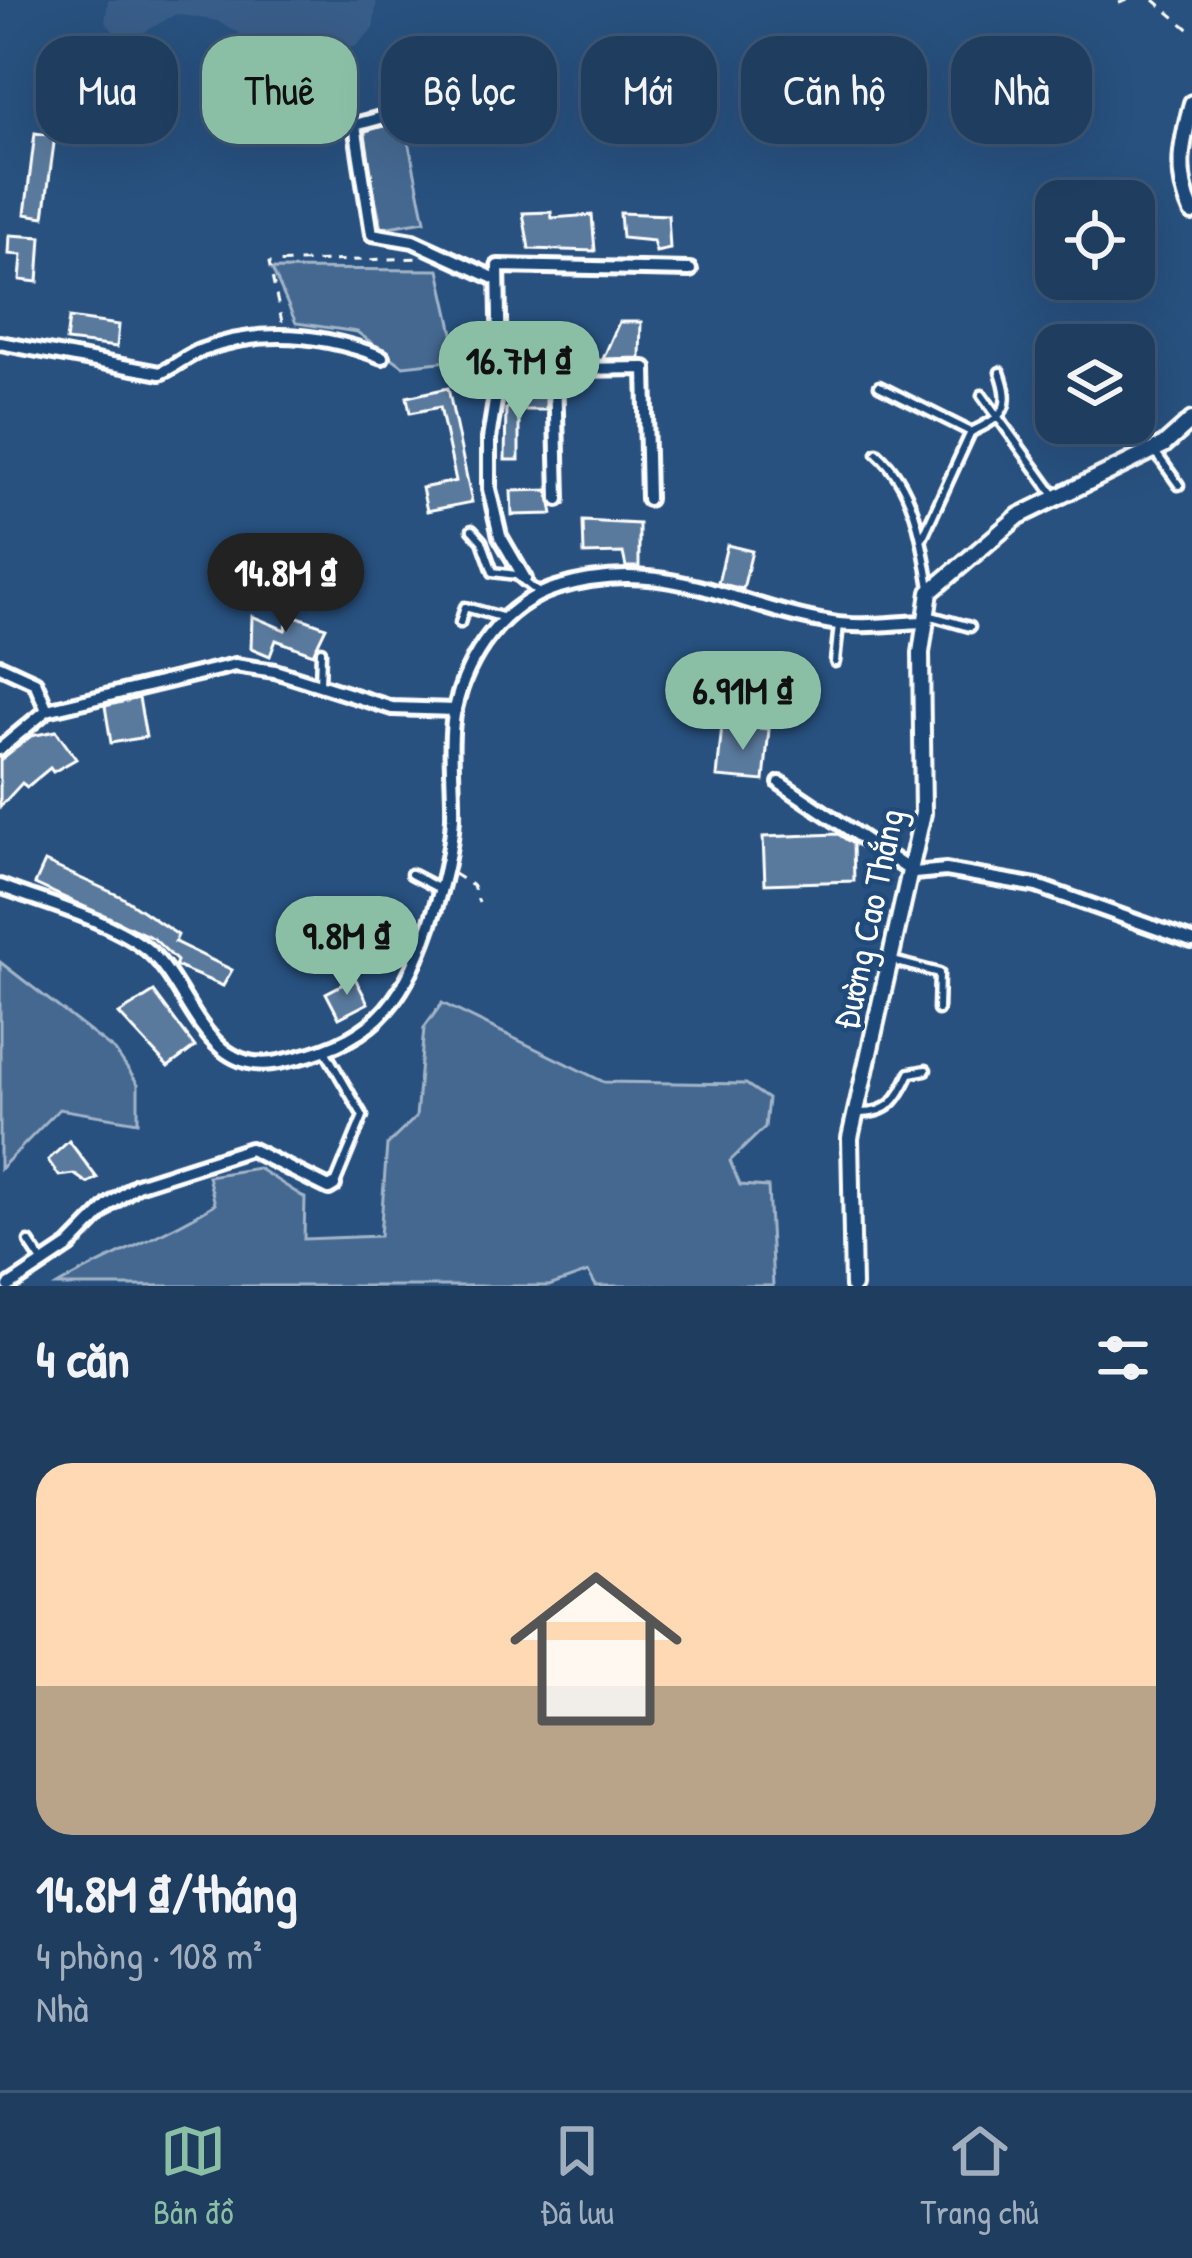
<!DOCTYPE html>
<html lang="vi">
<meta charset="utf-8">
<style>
:root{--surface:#1e3d5f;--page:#264465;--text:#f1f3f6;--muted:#a1aebd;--line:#3c5674;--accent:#8abfa5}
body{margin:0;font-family:"Patrick Hand",sans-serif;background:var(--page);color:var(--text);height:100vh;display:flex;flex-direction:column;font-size:45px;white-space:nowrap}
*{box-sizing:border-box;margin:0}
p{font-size:39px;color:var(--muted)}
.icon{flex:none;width:66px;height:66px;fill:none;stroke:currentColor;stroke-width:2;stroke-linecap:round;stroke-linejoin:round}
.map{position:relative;height:1286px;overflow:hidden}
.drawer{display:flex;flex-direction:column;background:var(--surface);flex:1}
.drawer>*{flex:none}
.banner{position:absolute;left:36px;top:36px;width:1122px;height:108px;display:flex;gap:24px}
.buttons{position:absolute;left:1035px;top:180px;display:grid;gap:24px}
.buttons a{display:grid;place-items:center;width:120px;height:120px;border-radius:24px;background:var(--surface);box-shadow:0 12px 48px #0002,0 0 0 3px var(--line);font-size:60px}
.price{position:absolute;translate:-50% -102px;padding:0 27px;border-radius:42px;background:var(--accent);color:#111;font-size:39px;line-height:78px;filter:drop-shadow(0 3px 6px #0008)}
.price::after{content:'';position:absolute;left:50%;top:72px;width:36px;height:27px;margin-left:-18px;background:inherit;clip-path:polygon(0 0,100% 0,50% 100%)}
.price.current{background:#222;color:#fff}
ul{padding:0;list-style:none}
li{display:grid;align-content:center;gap:24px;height:636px;padding:0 36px}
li+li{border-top:3px solid var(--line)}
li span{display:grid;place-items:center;height:372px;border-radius:36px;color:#555}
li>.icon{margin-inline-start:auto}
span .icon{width:216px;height:216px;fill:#fffc;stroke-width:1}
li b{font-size:51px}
h2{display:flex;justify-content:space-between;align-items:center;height:144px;padding:0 36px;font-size:51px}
.chip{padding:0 42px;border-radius:36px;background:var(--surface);box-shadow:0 12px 48px #0002,0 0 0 3px var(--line);font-size:42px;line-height:108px}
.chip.current{background:var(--accent);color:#111}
.dock{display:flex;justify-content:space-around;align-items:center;height:168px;border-top:3px solid var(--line);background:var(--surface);font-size:33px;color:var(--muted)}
.dock a{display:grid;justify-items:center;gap:6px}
.dock .current{color:var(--accent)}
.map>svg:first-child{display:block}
</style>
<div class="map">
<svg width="1192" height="1286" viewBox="0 0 1192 1286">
<rect width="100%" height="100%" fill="#28517f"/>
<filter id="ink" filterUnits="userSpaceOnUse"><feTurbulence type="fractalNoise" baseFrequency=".00833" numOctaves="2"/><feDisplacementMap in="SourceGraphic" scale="24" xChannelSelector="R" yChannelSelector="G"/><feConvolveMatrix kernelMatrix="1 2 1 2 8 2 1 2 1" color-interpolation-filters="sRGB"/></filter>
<g filter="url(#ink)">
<path fill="#375d88" d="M108,0H377L373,29L355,47L275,53L217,21L176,14L141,34L117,35L105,22Z"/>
<g fill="#446890" stroke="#a2b4c8" stroke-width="3">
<path d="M404,121L425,221L382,228L360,131Z"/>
<path d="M272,269L439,270L459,360L403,366L357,332L296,323Z"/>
<path d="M0,962L115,1051L138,1084V1122L59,1109L0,1169Z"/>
<path d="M442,1003L604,1082L746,1084L768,1099L765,1127L730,1161L740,1185L768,1187L773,1286H596L588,1272L549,1286H57C109,1255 165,1236 215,1204L208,1176L258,1168L305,1198L304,1239L380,1236L387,1145L416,1117L424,1028Z"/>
</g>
<g fill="#5a7a9d" stroke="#fff" stroke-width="3">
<path d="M48,43L66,48L56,103L36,101Z"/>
<path d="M35,133L55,136L44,217L25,214Z"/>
<path d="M551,212L552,218L592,215L595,251L529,249L523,213Z"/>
<path d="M620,213L668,215L670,249L656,252L653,241L622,238Z"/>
<path d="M10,235L41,237L38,282L20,280L22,255L9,254Z"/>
<path d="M69,318L119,325L117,347L66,341Z"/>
<path d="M619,322H641L640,358L603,359Z"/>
<path d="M448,388L472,502L427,511L422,488L456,481L440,407L410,413L407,397Z"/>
<path d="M514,397H546V410H519V460H505L506,409L515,405Z"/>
<path d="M548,490L553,514L512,515L511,491Z"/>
<path d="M583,521L639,524V567H626L623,553L584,554Z"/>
<path d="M727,545L752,551L743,589L718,583Z"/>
<path d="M290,614L326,627L313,654L276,640L270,656L251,648L252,616L285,630Z"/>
<path d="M139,698L146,737L111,743L105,706Z"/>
<path d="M722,725L769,729L764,781L717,777Z"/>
<path d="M56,731L76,759L53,772L50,768L27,787L22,783L0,807V760L31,736Z"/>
<path d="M838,834L853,844L854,881L765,884L763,837Z"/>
<path d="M45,862L122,897L178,935L175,942L232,970L223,986L175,966L177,961L153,938L35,884Z"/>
<path d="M355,978L368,1003L339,1018L326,993Z"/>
<path d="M154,992L195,1047L168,1067L119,1014Z"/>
<path d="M69,1141L97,1178L87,1183L74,1174L59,1176L48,1160Z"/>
</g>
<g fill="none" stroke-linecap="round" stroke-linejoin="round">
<defs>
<g id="service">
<path d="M879,386L971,432L922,539"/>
<path d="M982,395L1055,496"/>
<path d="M971,432C1004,417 1013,408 1000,372"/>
<path d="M877,453C915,487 922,540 930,588"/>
<path d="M1156,453L1179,485"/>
<path d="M472,530L482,541L493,572L516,575L540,594"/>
<path d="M928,615L970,627"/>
<path d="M460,623L465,607L505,618"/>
<path d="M835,662L839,624"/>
<path d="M320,686L321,651"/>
<path d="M411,874L438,888"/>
<path d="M893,961L939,973L938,1010"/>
<path d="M324,1049L363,1116L335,1184"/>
<path d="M859,1113C889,1114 898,1099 910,1073L926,1070"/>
<path d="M29,1242L43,1263"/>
</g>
<g id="minor">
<path d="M498,86L355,125L372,234L413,241L498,280"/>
<path d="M0,343L160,373C175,367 187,355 202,350C263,327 323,334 382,357"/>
<path d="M555,369L558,499"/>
<path d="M500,370L645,368L648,499"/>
<path d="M525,579L500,536L489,489V439L500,370L498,266L690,270"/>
<path d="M0,666L35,682L47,710"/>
<path d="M0,749L47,710L235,665L275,671L392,708L455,710"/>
<path d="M780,783L914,873L946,870L1037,886L1192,941"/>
<path d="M0,886C44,903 115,921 150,952C191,989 205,1077 279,1062C371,1043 401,1009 430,924C442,889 451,855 453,818C454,783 448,742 455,709C467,655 503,605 556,588C664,554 733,607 832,623C861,628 893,623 923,622"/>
<path d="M9,1286L69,1246L109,1205L137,1185L250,1149L329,1188L334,1185"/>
</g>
<g id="tertiary">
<path d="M1192,103C1182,142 1174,173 1192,212"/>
<path d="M853,1286L850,1138L923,813L921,653L930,592L1019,516L1164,445L1192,420"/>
</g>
</defs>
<use href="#service" stroke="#fff" stroke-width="15"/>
<use href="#minor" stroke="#fff" stroke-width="20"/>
<use href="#tertiary" stroke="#fff" stroke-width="22"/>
<g stroke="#fff" stroke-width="3" stroke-dasharray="9 9" stroke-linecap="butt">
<path d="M1154,0L1192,32"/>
<path d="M1119,3L1128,0"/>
<path d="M282,322L269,263L420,258"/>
<path d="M454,874L473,886L479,903"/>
</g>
<use href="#service" stroke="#1f4a7a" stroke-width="6"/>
<use href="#minor" stroke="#1f4a7a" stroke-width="10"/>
<use href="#tertiary" stroke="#1f4a7a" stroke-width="14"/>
</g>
</g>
<g text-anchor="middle" stroke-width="9" stroke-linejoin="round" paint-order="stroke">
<g font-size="36" fill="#fff" stroke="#1f4a7a">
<text transform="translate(868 919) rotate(-78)" y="13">Đường Cao Thắng</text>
</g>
</g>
</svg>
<div class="buttons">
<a><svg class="icon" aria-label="locate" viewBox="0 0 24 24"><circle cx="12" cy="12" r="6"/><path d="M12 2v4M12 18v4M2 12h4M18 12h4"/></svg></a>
<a><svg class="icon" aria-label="layers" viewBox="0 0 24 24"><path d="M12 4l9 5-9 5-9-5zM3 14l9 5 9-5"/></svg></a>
</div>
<b class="price" style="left:519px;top:423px">16.7M ₫</b>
<b class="price current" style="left:286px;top:635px">14.8M ₫</b>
<b class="price" style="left:743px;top:753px">6.91M ₫</b>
<b class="price" style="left:347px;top:998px">9.8M ₫</b>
<div class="banner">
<a class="chip">Mua</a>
<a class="chip current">Thuê</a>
<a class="chip">Bộ lọc</a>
<a class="chip">Mới</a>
<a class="chip">Căn hộ</a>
<a class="chip">Nhà</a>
</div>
</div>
<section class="drawer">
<h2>4 căn<svg class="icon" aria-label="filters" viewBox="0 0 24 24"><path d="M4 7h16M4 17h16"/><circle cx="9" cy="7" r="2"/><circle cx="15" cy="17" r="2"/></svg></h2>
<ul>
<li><span style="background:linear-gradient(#ffd9b3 60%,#b9a48a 0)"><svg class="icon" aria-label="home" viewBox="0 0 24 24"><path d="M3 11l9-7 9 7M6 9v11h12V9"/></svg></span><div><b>14.8M ₫/tháng</b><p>4 phòng · 108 m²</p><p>Nhà</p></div></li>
</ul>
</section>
<nav class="dock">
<a class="current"><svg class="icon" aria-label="map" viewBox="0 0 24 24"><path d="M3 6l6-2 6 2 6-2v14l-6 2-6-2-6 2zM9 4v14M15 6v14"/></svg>Bản đồ</a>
<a><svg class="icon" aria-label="saved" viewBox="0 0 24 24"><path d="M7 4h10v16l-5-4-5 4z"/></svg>Đã lưu</a>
<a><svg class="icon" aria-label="home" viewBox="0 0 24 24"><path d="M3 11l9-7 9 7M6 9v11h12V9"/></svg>Trang chủ</a>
</nav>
